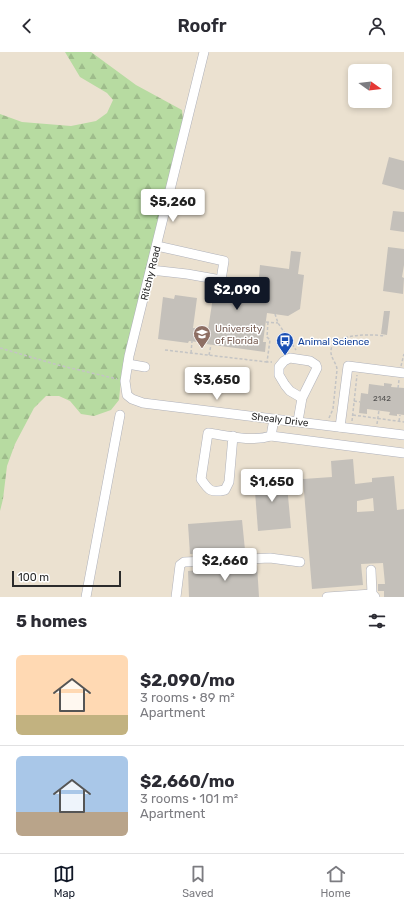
<!DOCTYPE html>
<meta charset="utf-8">
<style>
:root{--surface:#fff;--page:#f7f7f7;--text:#2b2b33;--muted:#7c7c81;--line:#e1e1e2;--accent:#111827}
body{margin:0;font-family:Rubik,sans-serif;background:var(--page);color:var(--text);height:100vh;display:flex;flex-direction:column;font-size:15px;white-space:nowrap}
*{box-sizing:border-box;margin:0}
p{font-size:13px;color:var(--muted)}
.icon{flex:none;width:22px;height:22px;fill:none;stroke:currentColor;stroke-width:2;stroke-linecap:round;stroke-linejoin:round}
.map{position:relative;height:545px;overflow:hidden}
.sheet{display:flex;flex-direction:column;background:var(--surface);flex:1}
.sheet>*{flex:none}
.needle{width:26px;rotate:104deg}
.tools{position:absolute;left:348px;top:12px;display:grid;gap:8px}
.tools a{display:grid;place-items:center;width:44px;height:44px;border-radius:6px;background:var(--surface);box-shadow:0 2px 6px #0003;font-size:20px}
.scale{position:absolute;left:12px;bottom:10px;width:109px;box-sizing:border-box;padding-left:4px;border:2px solid #2b2b2b;border-top:0;font-size:11px;line-height:14px;white-space:nowrap;color:#2b2b2b;-webkit-text-stroke:3px #fff;paint-order:stroke}
.price{position:absolute;translate:-50% -34px;padding:0 9px;border-radius:4px;background:#fff;color:#222;font-size:13px;line-height:26px;filter:drop-shadow(0 1px 2px #0008)}
.price::after{content:'';position:absolute;left:50%;top:24px;width:12px;height:9px;margin-left:-6px;background:inherit;clip-path:polygon(0 0,100% 0,50% 100%)}
.price.current{background:var(--accent);color:#fff}
ul{padding:0;list-style:none}
li{display:flex;align-items:center;gap:12px;height:100px;padding:0 16px}
li+li{border-top:1px solid var(--line)}
li span{display:grid;place-items:center;flex:none;width:112px;height:80px;border-radius:6px;color:#555}
li>.icon{margin-inline-start:auto}
span .icon{width:48px;height:48px;fill:#fffc;stroke-width:1}
li b{font-size:17px}
h2{display:flex;justify-content:space-between;align-items:center;height:48px;padding:0 16px;font-size:17px}
header{display:flex;justify-content:space-between;align-items:center;height:52px;padding:0 16px;background:var(--surface);font-size:18px;font-weight:600}
.tab-bar{display:flex;justify-content:space-around;align-items:center;height:56px;border-top:1px solid var(--line);background:var(--surface);font-size:11px;color:var(--muted)}
.tab-bar a{display:grid;justify-items:center;gap:2px}
.tab-bar .current{color:var(--accent)}
.map>svg:first-child{display:block}
</style>
<header><svg class="icon" aria-label="back" viewBox="0 0 24 24"><path d="M15 5l-7 7 7 7"/></svg>Roofr<svg class="icon" aria-label="person" viewBox="0 0 24 24"><circle cx="12" cy="8" r="4"/><path d="M4 21q1-7 8-7t8 7"/></svg></header>
<div class="map">
<svg width="404" height="545" viewBox="0 0 404 545">
<defs>
<pattern id="forest-firs" width="22" height="20" patternUnits="userSpaceOnUse"><rect width="22" height="20" fill="#b7dba1"/><path d="M5 1l3.5 6h-7zM16 11l3.5 6h-7z" fill="#9ebc8b"/></pattern>
</defs>
<rect width="100%" height="100%" fill="#ebe5df"/>
<path fill="#ebe1d0" fill-rule="evenodd" d="M0,0H404V545H0ZM355,19H385V49H355Z"/>
<path fill="url(#forest-firs)" d="M65,0H91L136,33L182,58L183,67L122,317L119,348L111,358L94,364L81,362L70,349L59,344H46L34,356L15,392L7,414L3,447L0,459V62L22,70L71,74L96,69L107,61L113,48L107,41L80,25Z"/>
<g fill="#c4c0ba" fill-rule="evenodd">
<path d="M389,105L404,109V138L382,132Z"/>
<path d="M393,159L404,160V180L390,178Z"/>
<path d="M388,195L404,197V213L402,225L404,226L403,242L383,239Z"/>
<path d="M291,199L301,200L298,222L304,223L300,257L288,264L267,261L263,290H266L265,300L206,292L207,291L189,289L188,291L158,287L163,245L174,247L175,243L197,246L193,276L208,278L213,245L232,248L234,229L243,230L242,235L267,238L269,226L259,225L260,213L289,217Z"/>
<path d="M384,259H390L387,283L381,282Z"/>
<path d="M384,331L392,332L391,335L404,336V363L397,362V364L389,363L390,360L367,357V362L359,361L361,341L368,342L369,332L384,334Z"/>
<path d="M353,407L355,432L372,430V426L394,424L397,458L404,457V545H384V539H378V532H385L383,511L361,512L363,533L312,537L303,427L332,425L331,409ZM373,446L374,459L357,460V449Z"/>
<path d="M286,423L291,476L258,479L254,426Z"/>
<path d="M242,468L245,498L190,502L188,472Z"/>
<path d="M257,513L259,545H189L188,519L212,517V515H215Z"/>
</g>
<g fill="none" stroke-linecap="round" stroke-linejoin="round">
<defs>
<g id="minor">
<path d="M204,0L129,304L125,329L127,343L132,347L143,351L404,383"/>
<path d="M151,218L187,222L221,228L224,209L157,194"/>
<path d="M128,312L145,315"/>
<path d="M298,369L302,346L317,316L316,313L310,309L290,306L284,309L279,315V323L285,333L290,339L302,346"/>
<path d="M340,375L348,314L404,321"/>
<path d="M233,384L229,430L225,438C211,441 209,439 201,427L208,381C229,384 251,390 271,384L274,367"/>
<path d="M271,384L404,401"/>
<path d="M371,518L372,542"/>
<path d="M86,545L120,363"/>
<path d="M176,545L180,513L184,510L270,506L300,510"/>
<path d="M327,545L372,542L375,545"/>
</g>
</defs>
<use href="#minor" stroke="#afb1ba" stroke-width="10"/>
<g stroke="#c4c4c4" stroke-width="1.5" stroke-dasharray="3 2" stroke-linecap="butt">
<path d="M275,262L278,271L296,298"/>
<path d="M266,270L278,271"/>
<path d="M268,270L267,285L270,288L267,310H272"/>
<path d="M0,296L58,313L117,327"/>
<path d="M165,298L267,310"/>
<path d="M191,301L192,289"/>
<path d="M209,303L211,293"/>
<path d="M401,314L404,302"/>
<path d="M398,336L399,328"/>
<path d="M354,349L360,350"/>
<path d="M353,363L404,370"/>
<path d="M329,366L333,357L337,318C337,311 330,306 331,298C333,281 372,282 384,284V283"/>
<path d="M352,369L357,323"/>
<path d="M399,369L400,363"/>
<path d="M377,372L379,358"/>
</g>
<use href="#minor" stroke="#fff" stroke-width="9"/>
</g>
<defs>
<symbol id="university-pin" viewBox="-11 -11 22 30"><path d="M0 17L-7.5 6A9.5 9.5 0 1 1 7.5 6Z" fill="#8d6e63" stroke="#fff"/><path d="M0-5L7-2L0 1L-7-2ZM-4 1L0 2.5L4 1V4Q0 6-4 4Z" fill="#fff"/></symbol>
<symbol id="bus-pin" viewBox="-11 -11 22 30"><path d="M0 17L-7.5 6A9.5 9.5 0 1 1 7.5 6Z" fill="#1a4fb4" stroke="#fff"/><path d="M-5-6H5V4H4V6H2V4H-2V6H-4V4H-5ZM-3.5-4V0h7V-4ZM-3.5 1.2v1.5H-2V1.2ZM2 1.2v1.5H3.5V1.2Z" fill="#fff"/></symbol>
</defs>
<g fill-rule="evenodd">
<use href="#university-pin" x="192" y="272" width="20" height="27"/>
<use href="#bus-pin" x="275" y="279" width="20" height="27"/>
</g>
<g text-anchor="middle" stroke-width="3" stroke-linejoin="round" paint-order="stroke">
<g font-size="8" fill="#51504f">
<text x="382" y="349">2142</text>
</g>
<g font-size="10" fill="#2b2b2b" stroke="#fff">
<text transform="translate(150 221) rotate(-76)" y="4">Ritchy Road</text>
<text transform="translate(280 367) rotate(7)" y="4">Shealy Drive</text>
</g>
<g font-size="10" fill="#785e54" stroke="#fff" text-anchor="start">
<text x="215" y="280">University<tspan x="215" dy="12">of Florida</tspan></text>
</g>
<g font-size="10" fill="#164399" stroke="#fff" text-anchor="start">
<text x="298" y="293">Animal Science</text>
</g>
</g>
</svg>
<div class="tools">
<a><svg class="needle" viewBox="-14 -14 28 28"><path d="M0-13l5 13h-10z" fill="#e53935"/><path d="M0 13l5-13h-10z" fill="#7c7c81"/></svg></a>
</div>
<div class="scale">100 m</div>
<b class="price" style="left:173px;top:171px">$5,260</b>
<b class="price current" style="left:237px;top:259px">$2,090</b>
<b class="price" style="left:217px;top:349px">$3,650</b>
<b class="price" style="left:272px;top:451px">$1,650</b>
<b class="price" style="left:225px;top:530px">$2,660</b>
</div>
<section class="sheet">
<h2>5 homes<svg class="icon" aria-label="filters" viewBox="0 0 24 24"><path d="M4 7h16M4 17h16"/><circle cx="9" cy="7" r="2"/><circle cx="15" cy="17" r="2"/></svg></h2>
<ul>
<li><span style="background:linear-gradient(#ffd9b3 75%,#c2b280 0)"><svg class="icon" aria-label="home" viewBox="0 0 24 24"><path d="M3 11l9-7 9 7M6 9v11h12V9"/></svg></span><div><b>$2,090/mo</b><p>3 rooms · 89 m²</p><p>Apartment</p></div></li>
<li><span style="background:linear-gradient(#a9c7e8 70%,#b9a48a 0)"><svg class="icon" aria-label="home" viewBox="0 0 24 24"><path d="M3 11l9-7 9 7M6 9v11h12V9"/></svg></span><div><b>$2,660/mo</b><p>3 rooms · 101 m²</p><p>Apartment</p></div></li>
</ul>
</section>
<nav class="tab-bar">
<a class="current"><svg class="icon" aria-label="map" viewBox="0 0 24 24"><path d="M3 6l6-2 6 2 6-2v14l-6 2-6-2-6 2zM9 4v14M15 6v14"/></svg>Map</a>
<a><svg class="icon" aria-label="saved" viewBox="0 0 24 24"><path d="M7 4h10v16l-5-4-5 4z"/></svg>Saved</a>
<a><svg class="icon" aria-label="home" viewBox="0 0 24 24"><path d="M3 11l9-7 9 7M6 9v11h12V9"/></svg>Home</a>
</nav>
